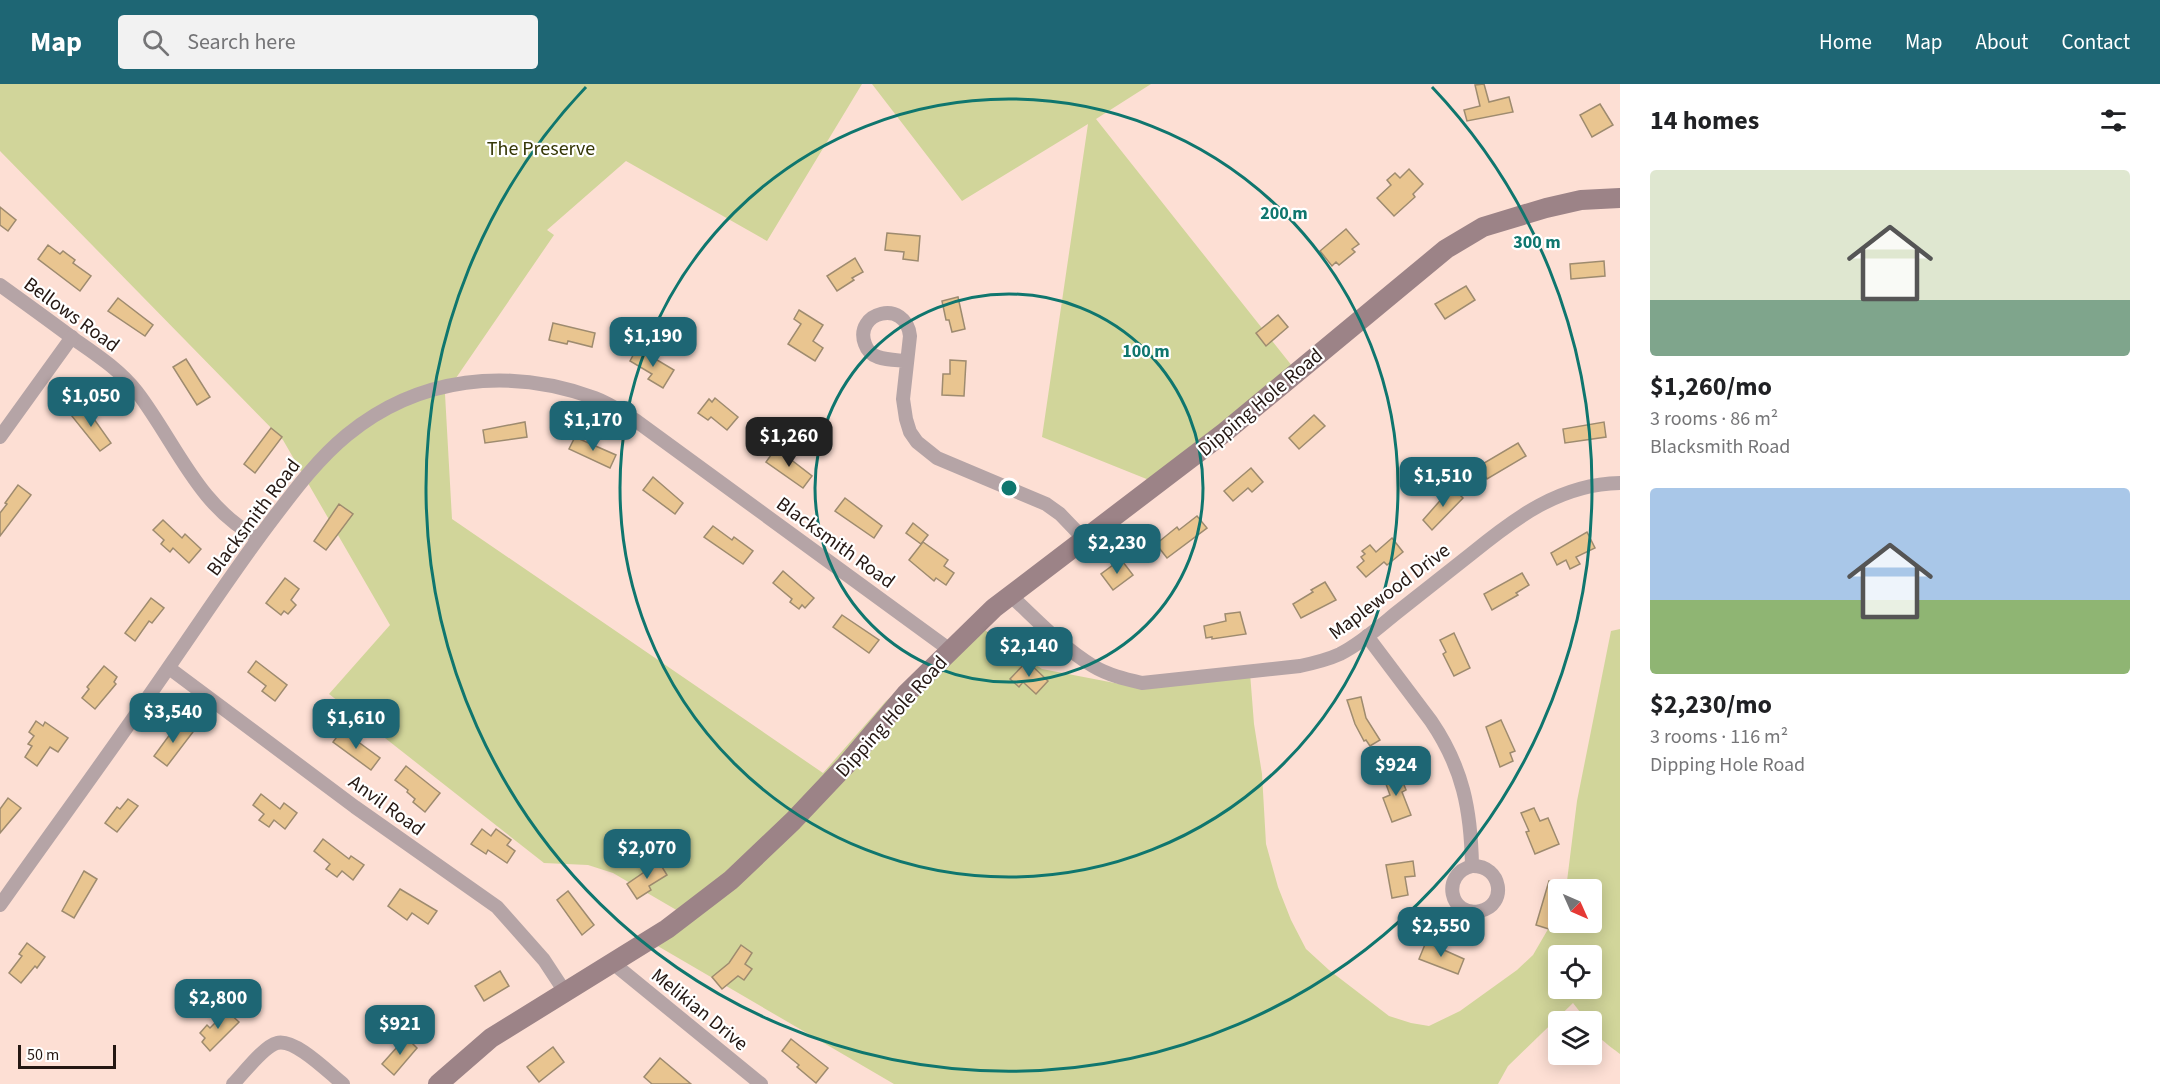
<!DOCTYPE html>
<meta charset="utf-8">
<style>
:root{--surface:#fff;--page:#f2f2f2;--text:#202124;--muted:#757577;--accent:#1e6674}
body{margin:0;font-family:"Source Sans 3",sans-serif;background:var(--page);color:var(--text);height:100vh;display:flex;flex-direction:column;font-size:22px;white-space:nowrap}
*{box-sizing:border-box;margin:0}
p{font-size:20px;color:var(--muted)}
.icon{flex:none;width:33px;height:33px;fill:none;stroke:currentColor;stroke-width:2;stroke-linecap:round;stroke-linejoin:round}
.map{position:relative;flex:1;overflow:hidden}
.side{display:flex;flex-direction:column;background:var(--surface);width:540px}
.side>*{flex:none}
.needle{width:39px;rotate:135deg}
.controls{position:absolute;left:1548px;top:795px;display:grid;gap:12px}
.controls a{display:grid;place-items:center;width:54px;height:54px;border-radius:6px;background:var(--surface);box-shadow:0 3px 15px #0003;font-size:30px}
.scale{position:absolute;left:18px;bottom:15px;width:98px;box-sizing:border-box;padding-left:6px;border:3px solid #241712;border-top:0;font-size:16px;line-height:21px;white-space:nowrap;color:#241712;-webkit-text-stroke:4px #fff;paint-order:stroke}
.price{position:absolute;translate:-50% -51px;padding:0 14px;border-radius:12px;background:var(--accent);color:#fff;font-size:20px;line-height:39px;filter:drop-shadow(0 2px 3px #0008)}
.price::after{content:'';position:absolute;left:50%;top:36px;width:18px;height:14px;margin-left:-9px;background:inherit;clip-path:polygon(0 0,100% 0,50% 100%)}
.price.on{background:#222;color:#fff}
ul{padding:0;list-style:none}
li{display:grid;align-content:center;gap:12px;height:318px;padding:0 30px}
li span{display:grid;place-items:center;height:186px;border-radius:6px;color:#555}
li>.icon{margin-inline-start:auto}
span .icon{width:108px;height:108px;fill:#fffc;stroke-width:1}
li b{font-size:26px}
h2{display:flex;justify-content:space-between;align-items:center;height:72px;padding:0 30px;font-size:26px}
header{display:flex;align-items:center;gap:36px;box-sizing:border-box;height:84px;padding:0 30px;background:var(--accent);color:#fff}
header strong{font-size:28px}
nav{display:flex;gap:33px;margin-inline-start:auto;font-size:21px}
.search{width:420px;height:54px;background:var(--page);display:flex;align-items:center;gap:15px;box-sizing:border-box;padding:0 21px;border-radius:6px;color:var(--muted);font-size:22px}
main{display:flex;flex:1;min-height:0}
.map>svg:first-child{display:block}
</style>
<header>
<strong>Map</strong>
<div class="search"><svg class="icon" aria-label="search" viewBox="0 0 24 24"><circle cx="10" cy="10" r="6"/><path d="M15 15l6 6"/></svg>Search here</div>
<nav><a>Home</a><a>Map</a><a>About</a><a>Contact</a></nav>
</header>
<main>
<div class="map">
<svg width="1620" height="1000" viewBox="0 0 1620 1000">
<rect width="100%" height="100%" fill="#fddfd4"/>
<g fill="#d1d59a" fill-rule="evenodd">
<path d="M0,0H862L767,157L626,77L547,146L554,151L445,310L452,435L823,689L886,617L976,540L1042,585L1120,600L1250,589L1254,640L1262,690L1266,760L1278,803L1291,836L1306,865L1329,886L1389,932L1411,939L1429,942L1460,927L1517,886L1533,871L1558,828V838H1592V806L1566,805L1577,717L1611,547L1620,545V970C1610,962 1592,951 1592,938L1587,937L1573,919L1508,982L1498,1000H894L656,861L685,831L613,789L588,781L544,779L329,610L390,541L283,356L0,67ZM1558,872H1592V904H1558Z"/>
<path d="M872,0H1151L1096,35L1300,292L1154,398L1042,353L1088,40L962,117Z"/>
</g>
<g fill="#e9c590" stroke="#9e8b6f" stroke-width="1.5">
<path d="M1484,0L1489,18L1509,13L1513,28L1467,37L1464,26L1480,22L1475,1Z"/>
<path d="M1600,20L1613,41L1592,53L1580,31Z"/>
<path d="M1409,85L1423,100L1413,110L1415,113L1394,132L1377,114L1391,101L1387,96L1395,89L1400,94Z"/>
<path d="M0,123L16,136L8,147L0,141Z"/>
<path d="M1346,145L1359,160L1352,165L1355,168L1339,181L1336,178L1332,182L1320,167Z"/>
<path d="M887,149L920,152L918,177L903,175L904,168L885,166Z"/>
<path d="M48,161L60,170L63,167L75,176L73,179L91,192L80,207L38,175Z"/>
<path d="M855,174L863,188L852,194L854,196L837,207L827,192Z"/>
<path d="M1604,177L1605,192L1571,195L1570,180Z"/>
<path d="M1466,202L1475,216L1445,235L1435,220Z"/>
<path d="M958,213L965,245L952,248L949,236H946L942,217Z"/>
<path d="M118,214L153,241L145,252L108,227Z"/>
<path d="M799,226L823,241L813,257L823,264L815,277L788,260L801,240L794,235Z"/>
<path d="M1278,231L1288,243L1266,262L1256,249Z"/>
<path d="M553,239L595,249L592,263L568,257L567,260L549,256Z"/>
<path d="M637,264L674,286L663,304L648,295L652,290L630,277Z"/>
<path d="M186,275L210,313L197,321L173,283Z"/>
<path d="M950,276L966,277L964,312L942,311L943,290H950Z"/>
<path d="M715,314L738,333L727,346L711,333L708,336L698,329L709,315L712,318Z"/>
<path d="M84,321L111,359L100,367L71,331Z"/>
<path d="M1314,331L1325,342L1299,365L1289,354Z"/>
<path d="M525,338L527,353L485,359L483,346Z"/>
<path d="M1604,338L1606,353L1565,359L1563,345Z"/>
<path d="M271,344L282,353L255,389L244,380Z"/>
<path d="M575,353L616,371L610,384L569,365Z"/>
<path d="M1518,359L1526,372L1487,395L1479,382Z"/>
<path d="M776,364L812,392L803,404L766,378Z"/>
<path d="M1251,384L1263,398L1252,408L1248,404L1233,417L1224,407Z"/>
<path d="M653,393L683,419L675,430L643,406Z"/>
<path d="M18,401L31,411L0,452V429L7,420L5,419Z"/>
<path d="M1452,403L1463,414L1432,446L1423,436Z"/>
<path d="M845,414L882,442L874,454L835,427Z"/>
<path d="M339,420L353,430L326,466L314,457Z"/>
<path d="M1197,432L1207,444L1167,474L1156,460L1177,443L1179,446Z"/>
<path d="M163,436L182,454L185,450L201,465L189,479L173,464L170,468L161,460L164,456L153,446Z"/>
<path d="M913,439L928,451L921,460L906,449Z"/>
<path d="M713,442L732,456L734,453L753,467L743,480L704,453Z"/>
<path d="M1587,448L1595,464L1576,473L1580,480L1570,485L1566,476L1557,481L1551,469Z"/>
<path d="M1392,454L1403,468L1387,481L1384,478L1366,493L1357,483L1364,477L1361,473L1365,470L1362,467L1370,461L1376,468Z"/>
<path d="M923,458L948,476L944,482L954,489L946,501L936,494L934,497L909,476Z"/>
<path d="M1123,478L1133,491L1113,506L1101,490L1113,481L1115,484Z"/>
<path d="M783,487L814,514L805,524L802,521L799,525L790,518L792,515L773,499Z"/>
<path d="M1522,489L1529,501L1516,509L1518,511L1492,526L1484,510Z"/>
<path d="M285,494L299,505L291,516L296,521L288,530L284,527L281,531L266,519Z"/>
<path d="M1325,498L1336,516L1301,534L1293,520L1313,508L1311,506Z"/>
<path d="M151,514L164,524L152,539L149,537L135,557L125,549Z"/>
<path d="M1240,528L1246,550L1212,555V553L1206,554L1204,542L1226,537L1225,530Z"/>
<path d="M842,531L879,556L869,569L833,543Z"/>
<path d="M1454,549L1470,584L1454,592L1443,570L1446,568L1440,556Z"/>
<path d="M256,577L287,601L275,617L262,607L266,602L248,588Z"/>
<path d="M1027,577L1048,597L1036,610L1023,598L1019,603L1010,595Z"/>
<path d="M104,582L117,593L114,598L116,600L95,625L82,614L89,605L87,603Z"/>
<path d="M1361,613L1366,634L1380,656L1370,662L1366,656L1364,657L1355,640L1347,616Z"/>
<path d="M1501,636L1515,667L1510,669L1513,677L1500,683L1486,643Z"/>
<path d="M36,637L43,642L45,638L68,654L58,668L50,663L37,682L25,673L32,662L28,660L34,652L29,648Z"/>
<path d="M179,638L193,648L167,682L154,672Z"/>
<path d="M342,646L380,674L371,686L333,658Z"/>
<path d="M406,682L440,709L425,728L413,718L415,715L407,708L408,706L395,696Z"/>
<path d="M1398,686L1406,706L1402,708L1411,731L1392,738L1383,714L1390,711L1383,692Z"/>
<path d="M261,710L280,725L284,719L297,729L285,745L274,736L269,743L259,736L264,730L253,721Z"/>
<path d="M8,714L21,724L0,749V725Z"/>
<path d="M128,715L138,722L117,748L105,739L117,723L120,725Z"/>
<path d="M1534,724L1540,737L1548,734L1559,760L1535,770L1526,748L1529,747L1521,729Z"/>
<path d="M482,745L491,752L496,745L511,756L507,761L515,767L507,779L488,766L486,770L471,760Z"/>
<path d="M323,755L349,775L351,772L364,781L353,796L342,787L337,793L326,785L330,780L314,767Z"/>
<path d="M1413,777L1415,792L1405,793L1408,811L1392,814L1386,781Z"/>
<path d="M659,778L667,791L649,802L651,806L637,815L627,800Z"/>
<path d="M84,787L97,795L74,834L62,827Z"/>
<path d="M1549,797L1558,800V821L1552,846L1536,841Z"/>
<path d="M400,805L437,827L428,840L412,829L407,836L388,822Z"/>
<path d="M568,807L594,841L582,851L557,816Z"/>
<path d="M1426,858L1464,875L1458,890L1419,875Z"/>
<path d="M27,859L45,873L37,884L35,882L21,899L9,889L22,872L19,870Z"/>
<path d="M741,861L752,869L745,880L752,885L744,896L738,892L722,905L712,893L729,879Z"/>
<path d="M500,887L509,902L484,917L475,902Z"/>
<path d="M227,927L239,938L210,967L202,958L205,954L200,949L207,941L210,944Z"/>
<path d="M406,953L417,964L394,991L382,980Z"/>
<path d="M791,955L828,984L816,999L797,983L799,981L782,967Z"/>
<path d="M553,963L564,978L539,998L527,983Z"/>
<path d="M660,974L691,1000H652L644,993Z"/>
</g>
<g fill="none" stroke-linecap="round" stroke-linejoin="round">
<g stroke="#b5a4a6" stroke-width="14">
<path d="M0,201C25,219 50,237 74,255C97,271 120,286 137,308C176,359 198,423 258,454"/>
<path d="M906,277C897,276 887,276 878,273C872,271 867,266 865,260C853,228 906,214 910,252L903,315L906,335L910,348L917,358L937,374L1046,420L1060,430L1084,455"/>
<path d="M0,353L72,253"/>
<path d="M1011,512C1037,536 1063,564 1093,582C1108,591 1125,595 1142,599L1300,582C1314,579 1327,576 1340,570C1360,560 1378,544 1395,530C1420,510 1446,490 1471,470C1515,434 1560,400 1620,399"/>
<path d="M1367,552L1431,637C1463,684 1471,726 1472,782C1502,781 1508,821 1480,827C1450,834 1440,790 1472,782"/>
<path d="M169,584L355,723L497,823L544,876L565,908"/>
<path d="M0,821C58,739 117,659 173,577C207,528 239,479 275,432C297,403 319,374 347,351C419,292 509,283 595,314C609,319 622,328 635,336L950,566"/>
<path d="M614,880L761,1000"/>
<path d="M233,1000C243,990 264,962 277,959C295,954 329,989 343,1000"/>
</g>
<path stroke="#9c8387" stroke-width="20" d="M438,1000L491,954L667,845L731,796L793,737L846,681L906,610L994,524L1225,348L1446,165L1483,143L1546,124L1581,116L1620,114"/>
</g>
<g fill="none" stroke="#0f766e" stroke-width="3">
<circle cx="1009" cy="404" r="194"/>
<circle cx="1009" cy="404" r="389"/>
<path d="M1432 3A583 583 0 1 1 586 3"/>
</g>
<g text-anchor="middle" stroke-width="4.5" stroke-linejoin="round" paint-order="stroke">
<g font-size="20" fill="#353706" stroke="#fff">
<text x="541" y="71">The Preserve</text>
</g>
<g font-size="20" fill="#241712" stroke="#fff">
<text transform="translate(72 230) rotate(36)" y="7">Bellows Road</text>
<text transform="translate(1260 318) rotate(-40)" y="7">Dipping Hole Road</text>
<text transform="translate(253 433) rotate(-53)" y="7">Blacksmith Road</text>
<text transform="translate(836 458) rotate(36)" y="7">Blacksmith Road</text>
<text transform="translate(1389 507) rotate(-37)" y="7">Maplewood Drive</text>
<text transform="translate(891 632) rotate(-48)" y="7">Dipping Hole Road</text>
<text transform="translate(387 721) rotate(36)" y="7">Anvil Road</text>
<text transform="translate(700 925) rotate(39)" y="7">Melikian Drive</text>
</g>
</g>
<circle cx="1009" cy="404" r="9" fill="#0f766e" stroke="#fff" stroke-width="3"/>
<g font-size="18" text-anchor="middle" font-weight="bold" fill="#0f766e" stroke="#fff" stroke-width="4.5" stroke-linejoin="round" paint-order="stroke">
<text x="1284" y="135">200 m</text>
<text x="1537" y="164">300 m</text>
<text x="1146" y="273">100 m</text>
</g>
</svg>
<div class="controls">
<a><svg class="needle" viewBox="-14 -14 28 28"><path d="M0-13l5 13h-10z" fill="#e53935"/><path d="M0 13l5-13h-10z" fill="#757577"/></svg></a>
<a><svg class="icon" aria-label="locate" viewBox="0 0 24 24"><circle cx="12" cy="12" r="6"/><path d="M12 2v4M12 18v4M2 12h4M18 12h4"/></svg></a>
<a><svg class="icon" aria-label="layers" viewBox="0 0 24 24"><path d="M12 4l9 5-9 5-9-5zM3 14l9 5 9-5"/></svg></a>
</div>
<div class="scale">50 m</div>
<b class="price" style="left:653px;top:284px">$1,190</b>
<b class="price" style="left:91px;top:344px">$1,050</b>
<b class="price" style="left:593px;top:368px">$1,170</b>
<b class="price on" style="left:789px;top:384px">$1,260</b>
<b class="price" style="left:1443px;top:424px">$1,510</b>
<b class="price" style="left:1117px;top:491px">$2,230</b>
<b class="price" style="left:1029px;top:594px">$2,140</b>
<b class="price" style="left:173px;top:660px">$3,540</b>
<b class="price" style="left:356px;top:666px">$1,610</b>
<b class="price" style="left:1396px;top:713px">$924</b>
<b class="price" style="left:647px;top:796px">$2,070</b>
<b class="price" style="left:1441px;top:874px">$2,550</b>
<b class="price" style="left:218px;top:946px">$2,800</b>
<b class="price" style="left:400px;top:972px">$921</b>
</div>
<section class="side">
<h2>14 homes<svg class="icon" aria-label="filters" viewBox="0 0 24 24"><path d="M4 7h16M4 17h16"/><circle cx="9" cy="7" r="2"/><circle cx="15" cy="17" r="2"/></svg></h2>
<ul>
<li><span style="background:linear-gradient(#dfe7d0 70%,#7fa58c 0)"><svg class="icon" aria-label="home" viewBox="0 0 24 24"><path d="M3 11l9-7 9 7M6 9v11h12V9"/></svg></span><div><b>$1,260/mo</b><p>3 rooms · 86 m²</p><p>Blacksmith Road</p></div></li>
<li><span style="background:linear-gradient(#a9c7e8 60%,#8fb573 0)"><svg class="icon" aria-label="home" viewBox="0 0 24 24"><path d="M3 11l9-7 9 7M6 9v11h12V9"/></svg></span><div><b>$2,230/mo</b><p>3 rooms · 116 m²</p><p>Dipping Hole Road</p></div></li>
</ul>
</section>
</main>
